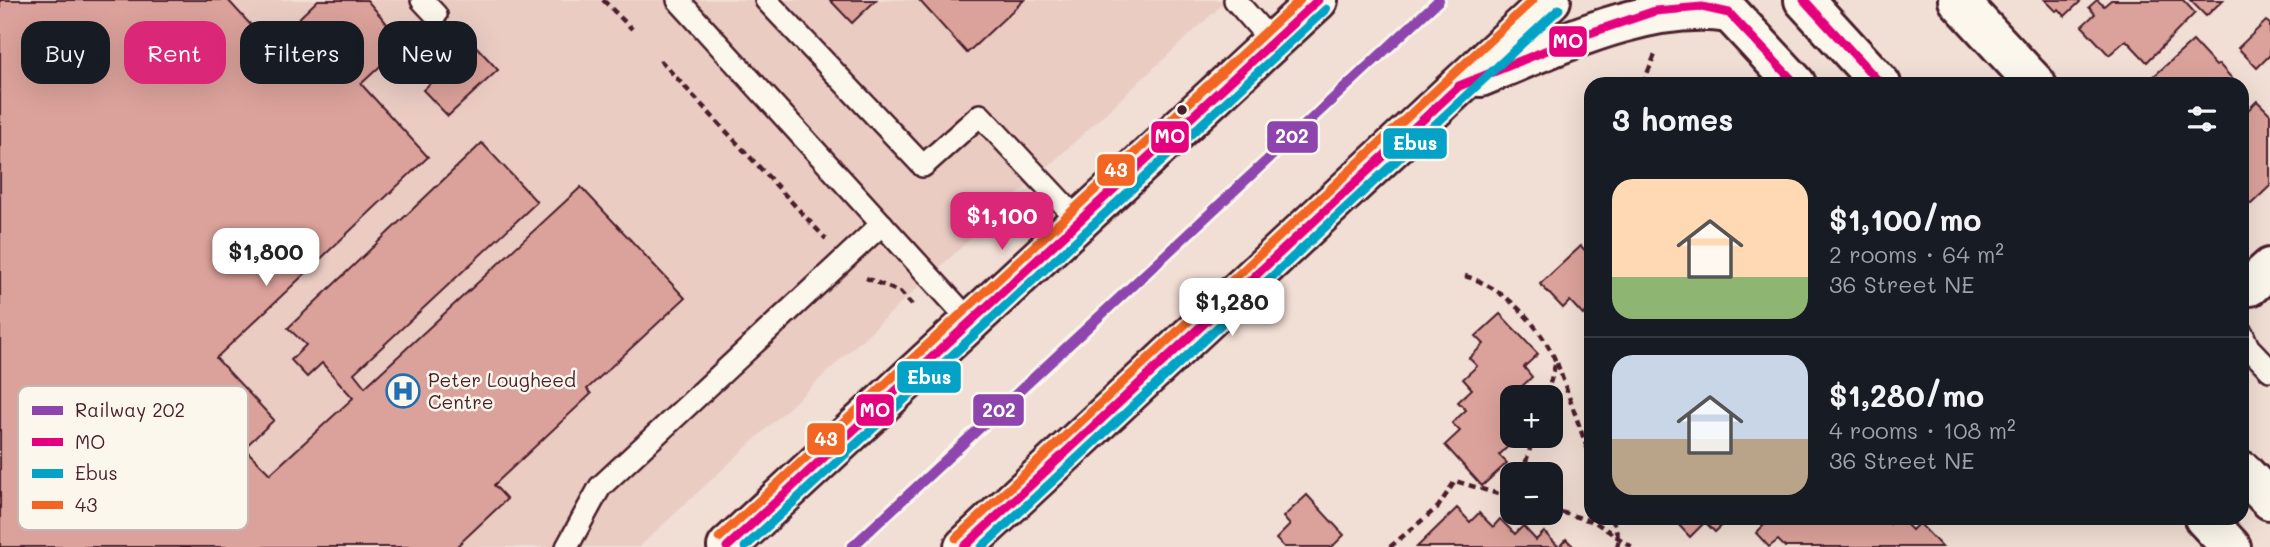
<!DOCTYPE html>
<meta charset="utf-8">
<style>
:root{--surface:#171b24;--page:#242831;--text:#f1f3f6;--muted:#9ea1a6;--line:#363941;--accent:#db2777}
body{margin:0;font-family:Mali,sans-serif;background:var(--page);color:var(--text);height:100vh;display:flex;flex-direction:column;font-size:26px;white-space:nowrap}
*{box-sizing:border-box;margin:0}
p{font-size:23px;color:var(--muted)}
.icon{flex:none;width:38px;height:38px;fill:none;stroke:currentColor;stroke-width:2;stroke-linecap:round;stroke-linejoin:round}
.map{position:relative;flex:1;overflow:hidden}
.drawer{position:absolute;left:1584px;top:77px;width:665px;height:448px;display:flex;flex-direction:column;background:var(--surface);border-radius:21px;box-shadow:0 7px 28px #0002}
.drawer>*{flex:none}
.banner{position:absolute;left:21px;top:21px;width:665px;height:63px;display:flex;gap:14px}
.buttons{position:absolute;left:1500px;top:385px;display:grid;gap:14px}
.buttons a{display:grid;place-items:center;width:63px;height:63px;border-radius:14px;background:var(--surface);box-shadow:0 7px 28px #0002;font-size:35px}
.price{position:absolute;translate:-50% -60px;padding:0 16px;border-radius:14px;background:#fff;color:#222;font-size:23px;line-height:46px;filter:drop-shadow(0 2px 4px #0008)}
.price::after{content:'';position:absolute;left:50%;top:42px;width:21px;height:16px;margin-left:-10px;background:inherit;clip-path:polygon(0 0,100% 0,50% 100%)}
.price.on{background:var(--accent);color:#fff}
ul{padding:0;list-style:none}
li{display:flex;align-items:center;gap:21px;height:175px;padding:0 28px}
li+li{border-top:2px solid var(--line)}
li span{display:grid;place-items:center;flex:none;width:196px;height:140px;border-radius:21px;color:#555}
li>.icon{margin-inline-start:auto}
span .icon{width:84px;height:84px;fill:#fffc;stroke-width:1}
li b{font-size:30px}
h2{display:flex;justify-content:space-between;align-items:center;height:84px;padding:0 28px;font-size:30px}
.chip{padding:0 24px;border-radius:21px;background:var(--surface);box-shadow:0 7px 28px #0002;font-size:24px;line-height:63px}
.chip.on{background:var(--accent);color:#fff}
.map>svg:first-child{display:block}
</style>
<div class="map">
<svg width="2270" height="547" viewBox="0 0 2270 547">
<rect width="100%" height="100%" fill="#f1ded4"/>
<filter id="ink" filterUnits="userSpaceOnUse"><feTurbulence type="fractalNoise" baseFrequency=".0143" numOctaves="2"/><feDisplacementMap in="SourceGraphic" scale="14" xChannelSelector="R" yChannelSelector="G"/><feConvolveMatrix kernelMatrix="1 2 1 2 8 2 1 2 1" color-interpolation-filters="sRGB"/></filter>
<g filter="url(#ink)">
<path fill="#eaccc3" d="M0,0H1227L639,547H0Z"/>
<g fill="#dba29b" stroke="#4a1f2b" stroke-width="2">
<path d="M0,0H228L270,46L318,0H367L404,44L361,84L428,157L216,358L274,420L244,448L270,474L353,398L322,363L307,377L291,360L306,345L288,328L482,143L537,202L354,373L365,387L581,187L685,298L587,389L591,394L494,485L507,499L456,547H0Z"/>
<path d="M830,0H876L852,23Z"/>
<path d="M919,0H1024L967,53Z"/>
<path d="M2045,0H2082L2065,16L2059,9L2056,11Z"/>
<path d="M2097,0L2104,6L2111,0H2183L2195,13L2147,62L2126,40L2109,55L2082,26L2095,14L2089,7Z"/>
<path d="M2190,0H2223L2206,16Z"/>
<path d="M2266,21L2270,24V55L2257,68L2238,48Z"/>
<path d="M2193,41L2216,66L2219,64L2237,84H2162L2154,76Z"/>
<path d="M473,43L498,70L448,116L423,90Z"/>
<path d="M2257,101L2270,114V186L2251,204L2242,195V116Z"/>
<path d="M1581,246L1591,257V308L1583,315L1570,301L1563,308L1540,284Z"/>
<path d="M1500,314L1538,354L1524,367L1532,377L1518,390L1525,397H1512V427L1505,433L1513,442L1499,455L1507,463L1482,486L1445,445L1460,431L1452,423L1466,410L1458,402L1472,389L1463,379L1477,366L1469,358L1484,344L1476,336Z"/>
<path d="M1307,495L1344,535L1332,547H1284L1276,539L1290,525L1283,517Z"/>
<path d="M1457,508L1470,522L1479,513L1493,527L1500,519L1515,534L1523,526L1536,540L1544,532L1559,547L1566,539L1574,547H1417Z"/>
<path d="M1680,518H1730L1715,532L1705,522L1690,537L1676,522Z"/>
<path d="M1771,518H1884L1890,524L1900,518L1912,530L1919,523L1942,547H1785L1778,540L1769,547L1756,533Z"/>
</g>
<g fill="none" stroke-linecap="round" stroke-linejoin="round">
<defs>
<g id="lane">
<path d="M422,0L436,15"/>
<path d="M678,0L971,322"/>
<path d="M766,0L923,166L980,115L1079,221"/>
<path d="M1235,0L1272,42"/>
<path d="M2242,333L2248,347L2270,370"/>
<path d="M567,547L600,487L882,224"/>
</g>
<g id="street">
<path d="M1958,0L2036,84"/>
<path d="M2242,285L2250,286L2270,268"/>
</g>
<g id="secondary">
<path d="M1718,0L1796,84"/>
<path d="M1804,0L1881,84"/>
<path d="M1480,77C1555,47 1648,0 1729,13"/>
<path d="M2242,471L2270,500"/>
<path d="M2204,518L2231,547"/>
<path d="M727,547L1318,0"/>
<path d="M964,547L1551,0"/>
</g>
</defs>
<use href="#lane" stroke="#4a1f2b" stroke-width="26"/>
<use href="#street" stroke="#4a1f2b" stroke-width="44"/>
<use href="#secondary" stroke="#4a1f2b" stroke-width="44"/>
<g stroke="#4a1f2b" stroke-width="4.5" stroke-dasharray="7 5" stroke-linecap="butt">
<path d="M603,0L632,29"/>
<path d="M660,60L826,239"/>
<path d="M1643,84L1656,52"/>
<path d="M1465,276C1504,287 1541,326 1556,362L1546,397"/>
<path d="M866,278L900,292L912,305"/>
<path d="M1557,363L1591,459"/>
<path d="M1522,474L1534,436"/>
<path d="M1550,509L1595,522L1632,547"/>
<path d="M1612,518L1619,539L1617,547"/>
<path d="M1390,547L1438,507L1455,481L1512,498"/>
</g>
<use href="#lane" stroke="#fbf7ec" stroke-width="21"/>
<use href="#street" stroke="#fbf7ec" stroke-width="38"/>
<use href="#secondary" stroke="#fbf7ec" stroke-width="38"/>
<defs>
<g id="bus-1">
<path d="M1804,0L1881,84"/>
<path d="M727,547L1318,0"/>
<path d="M964,547L1459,86L1584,35L1655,11L1702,7L1729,13L1796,84"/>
</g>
<g id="bus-2">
<path d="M745,547L1326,9"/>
<path d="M982,547L1559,9"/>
</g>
<g id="bus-3">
<path d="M719,538L1300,0"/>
<path d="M956,538L1533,0"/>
</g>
</defs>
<use href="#bus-1" stroke="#fbf7ec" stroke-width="14"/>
<use href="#bus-2" stroke="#fbf7ec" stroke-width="14"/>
<use href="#bus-3" stroke="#fbf7ec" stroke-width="14"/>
<use href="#bus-1" stroke="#e5007d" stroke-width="9"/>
<use href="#bus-2" stroke="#04a2c6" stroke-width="9"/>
<use href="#bus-3" stroke="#f26522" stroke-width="9"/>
<defs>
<path id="rail-1" d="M852,547L1439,0"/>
</defs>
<use href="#rail-1" stroke="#fbf7ec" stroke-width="16"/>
<use href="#rail-1" stroke="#8e44ad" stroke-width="10"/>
</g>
</g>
<defs>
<symbol id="hospital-ring" viewBox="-11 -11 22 22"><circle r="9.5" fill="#fbf7ec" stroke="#1f6fb2" stroke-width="1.5"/><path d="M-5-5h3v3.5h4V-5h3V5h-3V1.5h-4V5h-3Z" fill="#1f6fb2"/></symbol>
</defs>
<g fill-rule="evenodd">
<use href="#hospital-ring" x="384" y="372" width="38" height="38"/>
</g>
<circle fill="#4a1f2b" stroke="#fbf7ec" stroke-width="2.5" cx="1182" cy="110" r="6"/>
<g text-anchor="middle" stroke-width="5" stroke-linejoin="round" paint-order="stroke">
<g font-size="19" fill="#4a1f2b" stroke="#fbf7ec" text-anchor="start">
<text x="428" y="387">Peter Lougheed<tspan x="428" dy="22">Centre</tspan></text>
</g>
</g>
<rect x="18" y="386" width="230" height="144" rx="10" fill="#fbf7ec" stroke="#c6b6b2" stroke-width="2"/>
<rect x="32" y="406" width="31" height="9" fill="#8e44ad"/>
<rect x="32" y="438" width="31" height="8" fill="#e5007d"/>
<rect x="32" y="469" width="31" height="9" fill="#04a2c6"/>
<rect x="32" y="501" width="31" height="8" fill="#f26522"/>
<g font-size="19" fill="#4a1f2b">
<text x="75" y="417">Railway 202</text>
<text x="75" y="449">MO</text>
<text x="75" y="480">Ebus</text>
<text x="75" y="512">43</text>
</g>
<g stroke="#fbf7ec" stroke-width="2.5">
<rect x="1548" y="25" width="40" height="33" rx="7" fill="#e5007d"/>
<rect x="1266" y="120" width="53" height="34" rx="7" fill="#8e44ad"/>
<rect x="1150" y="120" width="40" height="34" rx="7" fill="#e5007d"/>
<rect x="1382" y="127" width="66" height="33" rx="7" fill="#04a2c6"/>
<rect x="1096" y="153" width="40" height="34" rx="7" fill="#f26522"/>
<rect x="896" y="360" width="66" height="34" rx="7" fill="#04a2c6"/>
<rect x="855" y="393" width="40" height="34" rx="7" fill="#e5007d"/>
<rect x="972" y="393" width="53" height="34" rx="7" fill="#8e44ad"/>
<rect x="806" y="422" width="40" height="34" rx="7" fill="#f26522"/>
</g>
<g font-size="19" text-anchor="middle" font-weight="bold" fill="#fff">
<text x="1568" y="48">MO</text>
<text x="1292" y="143">202</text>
<text x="1170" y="143">MO</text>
<text x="1415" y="150">Ebus</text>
<text x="1116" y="177">43</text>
<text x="929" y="384">Ebus</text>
<text x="875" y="417">MO</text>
<text x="999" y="417">202</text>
<text x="826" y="446">43</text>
</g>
</svg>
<div class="buttons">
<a>+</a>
<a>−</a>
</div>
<b class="price on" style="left:1002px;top:252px">$1,100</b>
<b class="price" style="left:266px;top:288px">$1,800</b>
<b class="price" style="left:1232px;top:338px">$1,280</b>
<div class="banner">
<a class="chip">Buy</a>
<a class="chip on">Rent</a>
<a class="chip">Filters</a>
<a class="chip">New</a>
</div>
<section class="drawer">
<h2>3 homes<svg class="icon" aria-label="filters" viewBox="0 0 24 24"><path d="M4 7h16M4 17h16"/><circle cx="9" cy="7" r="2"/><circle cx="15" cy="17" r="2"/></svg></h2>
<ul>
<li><span style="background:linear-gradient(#ffd9b3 70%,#8fb573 0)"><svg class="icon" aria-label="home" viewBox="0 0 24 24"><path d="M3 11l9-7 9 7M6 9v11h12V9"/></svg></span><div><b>$1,100/mo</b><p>2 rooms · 64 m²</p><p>36 Street NE</p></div></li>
<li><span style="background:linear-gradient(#c9d6e8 60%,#b9a48a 0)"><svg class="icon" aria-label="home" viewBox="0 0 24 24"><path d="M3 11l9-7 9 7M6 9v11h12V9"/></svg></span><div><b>$1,280/mo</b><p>4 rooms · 108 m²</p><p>36 Street NE</p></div></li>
</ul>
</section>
</div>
